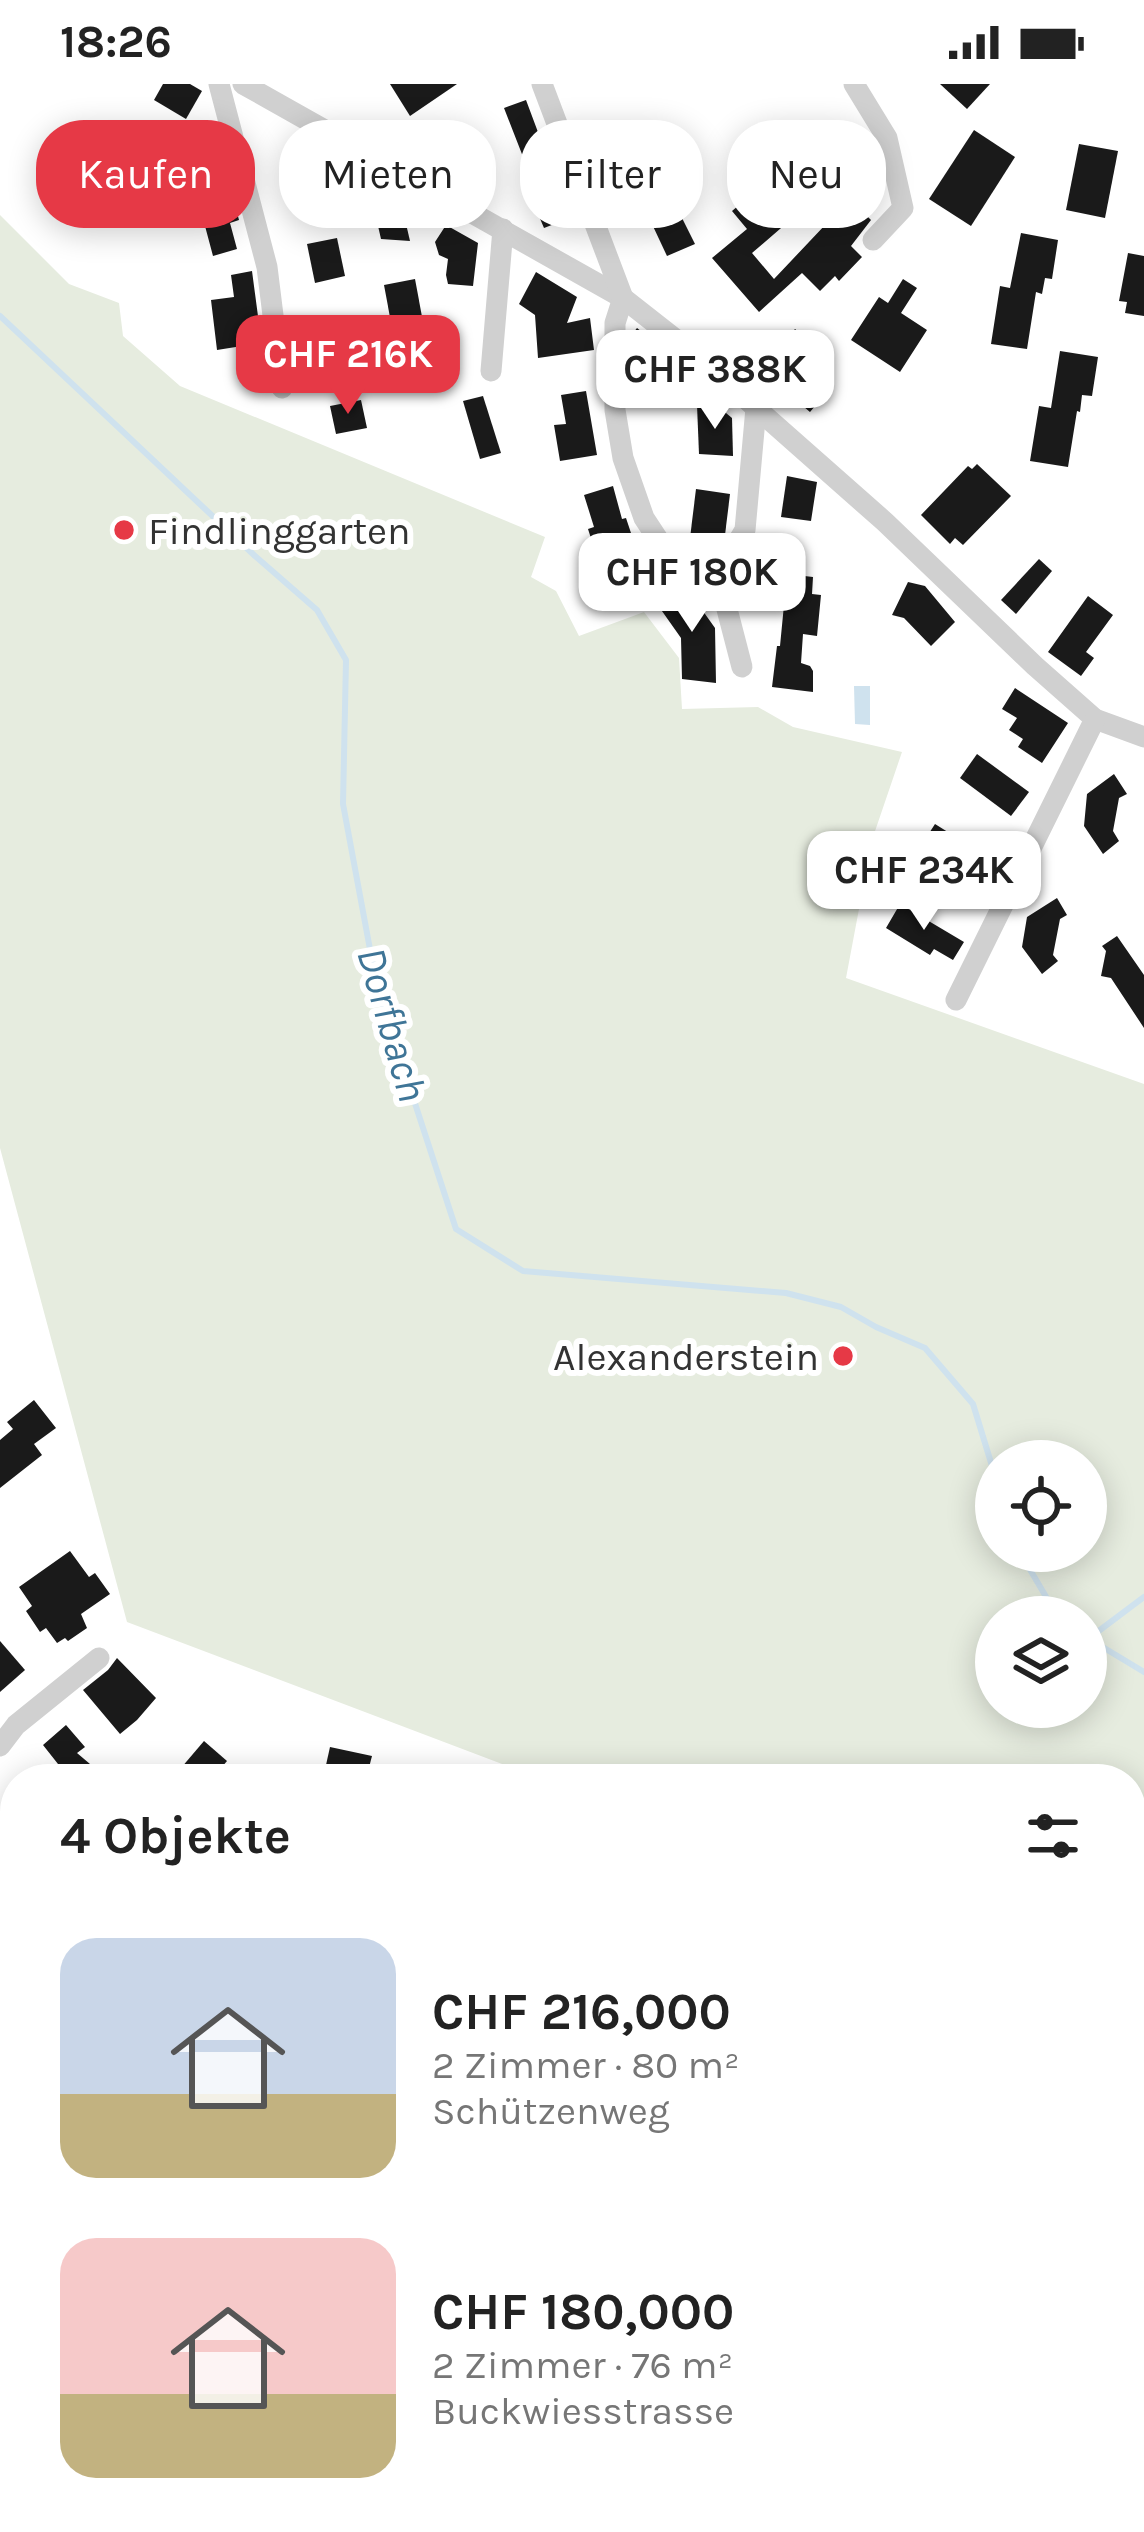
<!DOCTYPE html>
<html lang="de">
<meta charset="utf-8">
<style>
:root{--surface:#fff;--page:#f2f2f2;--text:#222;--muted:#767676;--accent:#e63946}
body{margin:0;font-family:Karla,sans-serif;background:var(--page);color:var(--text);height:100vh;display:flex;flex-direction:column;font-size:45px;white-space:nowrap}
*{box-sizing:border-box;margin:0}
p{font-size:39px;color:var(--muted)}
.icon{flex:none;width:66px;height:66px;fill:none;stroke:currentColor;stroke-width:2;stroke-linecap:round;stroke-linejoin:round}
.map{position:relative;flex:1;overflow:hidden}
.details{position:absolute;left:0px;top:1680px;width:1146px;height:768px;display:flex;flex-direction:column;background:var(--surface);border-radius:48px 48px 0 0;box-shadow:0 6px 30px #0003}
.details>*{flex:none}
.top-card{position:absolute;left:36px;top:36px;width:1074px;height:108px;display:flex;gap:24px}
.tools{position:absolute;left:975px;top:1356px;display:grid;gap:24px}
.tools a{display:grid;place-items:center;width:132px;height:132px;border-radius:50%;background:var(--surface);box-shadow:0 6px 30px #0003;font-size:60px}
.price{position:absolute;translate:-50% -102px;padding:0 27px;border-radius:24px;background:#fff;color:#222;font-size:39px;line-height:78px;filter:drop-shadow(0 3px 6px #0008)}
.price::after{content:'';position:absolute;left:50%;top:72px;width:36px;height:27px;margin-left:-18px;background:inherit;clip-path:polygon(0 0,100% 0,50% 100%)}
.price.current{background:var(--accent);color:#fff}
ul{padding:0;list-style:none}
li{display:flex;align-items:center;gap:36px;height:300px;padding:0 60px}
li span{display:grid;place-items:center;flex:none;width:336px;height:240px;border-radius:36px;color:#555}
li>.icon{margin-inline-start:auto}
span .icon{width:144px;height:144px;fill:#fffc;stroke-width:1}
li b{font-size:51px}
h2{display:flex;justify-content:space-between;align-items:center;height:144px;padding:0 60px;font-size:51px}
.tag{padding:0 42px;border-radius:48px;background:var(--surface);box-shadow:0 6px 30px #0003;font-size:42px;line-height:108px}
.tag.current{background:var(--accent);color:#fff}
.status{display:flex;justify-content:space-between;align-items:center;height:84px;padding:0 60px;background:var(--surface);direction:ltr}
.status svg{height:33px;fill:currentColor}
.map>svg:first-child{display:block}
</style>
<div class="status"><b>18:26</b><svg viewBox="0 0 49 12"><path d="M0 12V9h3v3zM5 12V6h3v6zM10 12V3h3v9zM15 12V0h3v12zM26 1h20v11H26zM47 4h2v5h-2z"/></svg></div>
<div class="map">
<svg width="1144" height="2448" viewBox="0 0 1144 2448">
<rect width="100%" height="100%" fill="#fff"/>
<path fill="#e6ecdf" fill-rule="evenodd" d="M0,131L69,200L119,219L123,252L180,302L545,453L531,493L556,507L579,552L644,528L679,574L682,625L758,623L793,643L902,668L872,756L846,894L1144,1000V2448H195L190,2433H1131V1695H542L127,1538L0,1064ZM996,1377H1086V1467H996ZM996,1533H1086V1623H996Z"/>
<path fill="#cfe2ee" d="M854,602H870V641L855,640Z"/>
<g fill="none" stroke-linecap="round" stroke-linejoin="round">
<g stroke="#cfe2ee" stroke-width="6">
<path d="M0,232L255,472L317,526L346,576L343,720L377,903L456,1145L523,1187L786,1209L841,1223L876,1243L925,1264L973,1320L996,1395"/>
<path d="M1019,1467L1058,1533"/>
<path d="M1086,1553L1144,1588"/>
<path d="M1088,1555L1144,1513"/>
<path d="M1131,1726L1144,1723"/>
</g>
</g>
<g fill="#1a1a1a">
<path d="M163,0H190L202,7L186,35L154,16Z"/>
<path d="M390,0H457L410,32Z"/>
<path d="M940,0H990L967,25Z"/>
<path d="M526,16L570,134L544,144L527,104L534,101L504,24Z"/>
<path d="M974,46L1015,73L971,142L929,115Z"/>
<path d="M1079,60L1118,67L1105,134L1066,126Z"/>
<path d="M307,61L336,75L319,109L290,95Z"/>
<path d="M226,87L239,136L230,139L237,165L213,172L193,97Z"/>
<path d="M368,98L400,114L410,157L381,155Z"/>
<path d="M861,103L879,120L867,132L871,136L851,162L862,173L839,197L835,192L820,207L802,189L759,228L712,174L747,145L732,127L759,104L788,138L752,169L774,195Z"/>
<path d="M670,110L695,160L667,172L644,123Z"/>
<path d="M446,141L478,159L473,202L448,200L446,191L448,175L439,171L435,158Z"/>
<path d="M1021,149L1058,156L1052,195L1045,194L1042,210L1036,208L1027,265L991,260L1000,202L1010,204Z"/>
<path d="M337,154L345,192L315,199L307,160Z"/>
<path d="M1128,169L1144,172V232L1125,229L1127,218L1119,217Z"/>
<path d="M252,187L265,285L246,287L242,262L217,266L211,216L234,213L231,191Z"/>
<path d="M536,188L577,213L567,239L590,234L594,266L538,274L535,231L519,220Z"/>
<path d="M415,195L423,238L392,244L384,201Z"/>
<path d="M903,195L917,204L901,229L927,246L900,288L851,256L879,213L888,219Z"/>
<path d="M348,243L357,280L322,288L313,251Z"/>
<path d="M637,244L688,284L672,305L630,270V253Z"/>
<path d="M795,245L819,265L806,281L832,302L810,328L761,287Z"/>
<path d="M1060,267L1098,273L1092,312L1082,311L1080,328L1077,327L1068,383L1030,377L1039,322L1051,324Z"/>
<path d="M586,307L597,371L560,377L554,341L566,340L561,311Z"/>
<path d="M483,312L501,369L480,375L463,317Z"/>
<path d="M361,316L367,344L336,350L330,322Z"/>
<path d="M697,321L720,324L732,334L733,372L699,370Z"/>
<path d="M977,380L1011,412L963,461L955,454L950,460L921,431L968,382L972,385Z"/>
<path d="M787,392L817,398L811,437L781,433Z"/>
<path d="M613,402L622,435L626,434L647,497L626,511L616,468L597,473L588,445L594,443L584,411Z"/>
<path d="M696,405L730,410L725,451L720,457L690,454Z"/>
<path d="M1039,475L1052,487L1016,530L1001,516Z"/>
<path d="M787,490L813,493L812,510L821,511L817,552L803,550L801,579L810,582L813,587V608L772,603L777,562H780Z"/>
<path d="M908,498L925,502L955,538L931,562L904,534L892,531Z"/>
<path d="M683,499L715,544L716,599L682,595L681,554L657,520Z"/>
<path d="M1088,512L1113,531L1086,568L1094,574L1081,592L1048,568Z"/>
<path d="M1015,604L1068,639L1042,679L1018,663L1023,655L1009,646L1017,634L1002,625Z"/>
<path d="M977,670L1029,708L1011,732L960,694Z"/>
<path d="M1114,690L1127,710L1119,714L1113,747L1119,757L1103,770L1084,742L1087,710Z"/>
<path d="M935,740L983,770L960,807L934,791L946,770L924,757Z"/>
<path d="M1057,814L1067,831L1060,835L1053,871L1058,877L1042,890L1022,863L1027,833Z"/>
<path d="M900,820L964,858L953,876L934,865L930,871L886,844Z"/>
<path d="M1117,852L1144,891V944L1111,894L1101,892L1106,867L1102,862Z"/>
<path d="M34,1316L56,1344L34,1360L42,1371L0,1404V1356L13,1345L7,1338Z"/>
<path d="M70,1467L89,1493L95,1489L110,1510L81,1530L87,1544L68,1557L65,1554L57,1559L46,1544L40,1548L26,1527L32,1522L19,1503Z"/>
<path d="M0,1557L25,1586L0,1608Z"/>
<path d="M117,1574L156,1614L137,1636L120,1650L83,1606L108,1586Z"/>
<path d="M66,1641L85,1663L77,1669L90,1680L84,1687L93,1695H45L58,1680L43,1661Z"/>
<path d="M204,1657L227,1677L212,1695H193L181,1684Z"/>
<path d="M330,1663L372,1672L366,1695H344L324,1690Z"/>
</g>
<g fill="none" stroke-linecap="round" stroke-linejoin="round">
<g stroke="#d0d0d0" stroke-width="21">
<path d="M219,0L267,183L282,304"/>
<path d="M243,0L623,214L702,276L756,324L885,438L1035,582L1095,635L1144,653"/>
<path d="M542,0L623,214L615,239V326L623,374L644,434L667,469L691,483L715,479L733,466L745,446L756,324"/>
<path d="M854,0L887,54L903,124L873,156"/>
<path d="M491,287L503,145"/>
<path d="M715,479L742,583"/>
<path d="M956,916L1095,635"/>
<path d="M0,1662L16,1641L99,1574"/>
<path d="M0,1745L15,1748"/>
<path d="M0,1966L15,1996"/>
<path d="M0,2296L15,2300"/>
<path d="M360,2433L443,2448"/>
<path d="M163,2448L173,2440L191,2434"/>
</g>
</g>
<g fill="#e63946" stroke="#fff" stroke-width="4.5">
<circle cx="124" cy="446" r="12"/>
<circle cx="843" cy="1272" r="12"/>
</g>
<g text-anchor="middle" stroke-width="12" stroke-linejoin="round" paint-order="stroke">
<g font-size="39" fill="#333" stroke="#fff" text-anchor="start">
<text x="148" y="460">Findlinggarten</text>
<text x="819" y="1286" text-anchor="end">Alexanderstein</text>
</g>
<g font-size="42" font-style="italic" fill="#3f7597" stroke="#fff">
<text transform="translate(393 940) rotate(74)" y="15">Dorfbach</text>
</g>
</g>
</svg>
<div class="tools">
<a><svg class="icon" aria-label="locate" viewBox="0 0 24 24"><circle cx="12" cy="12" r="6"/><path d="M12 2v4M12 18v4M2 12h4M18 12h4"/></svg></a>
<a><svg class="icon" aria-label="layers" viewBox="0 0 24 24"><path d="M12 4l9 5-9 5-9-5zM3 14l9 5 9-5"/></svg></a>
</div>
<b class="price current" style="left:348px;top:333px">CHF 216K</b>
<b class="price" style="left:715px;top:348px">CHF 388K</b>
<b class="price" style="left:692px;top:551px">CHF 180K</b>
<b class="price" style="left:924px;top:849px">CHF 234K</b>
<div class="top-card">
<a class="tag current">Kaufen</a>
<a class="tag">Mieten</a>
<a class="tag">Filter</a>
<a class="tag">Neu</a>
</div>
<section class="details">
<h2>4 Objekte<svg class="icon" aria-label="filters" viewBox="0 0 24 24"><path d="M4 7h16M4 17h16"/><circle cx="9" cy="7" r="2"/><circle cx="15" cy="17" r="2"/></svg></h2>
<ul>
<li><span style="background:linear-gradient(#c9d6e8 65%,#c2b280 0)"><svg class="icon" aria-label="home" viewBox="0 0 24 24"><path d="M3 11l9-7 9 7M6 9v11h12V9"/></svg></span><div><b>CHF 216,000</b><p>2 Zimmer · 80 m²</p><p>Schützenweg</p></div></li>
<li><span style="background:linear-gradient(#f6c9c9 65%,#c2b280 0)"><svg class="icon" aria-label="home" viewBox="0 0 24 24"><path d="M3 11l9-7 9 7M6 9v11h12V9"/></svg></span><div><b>CHF 180,000</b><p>2 Zimmer · 76 m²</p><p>Buckwiesstrasse</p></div></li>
</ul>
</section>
</div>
